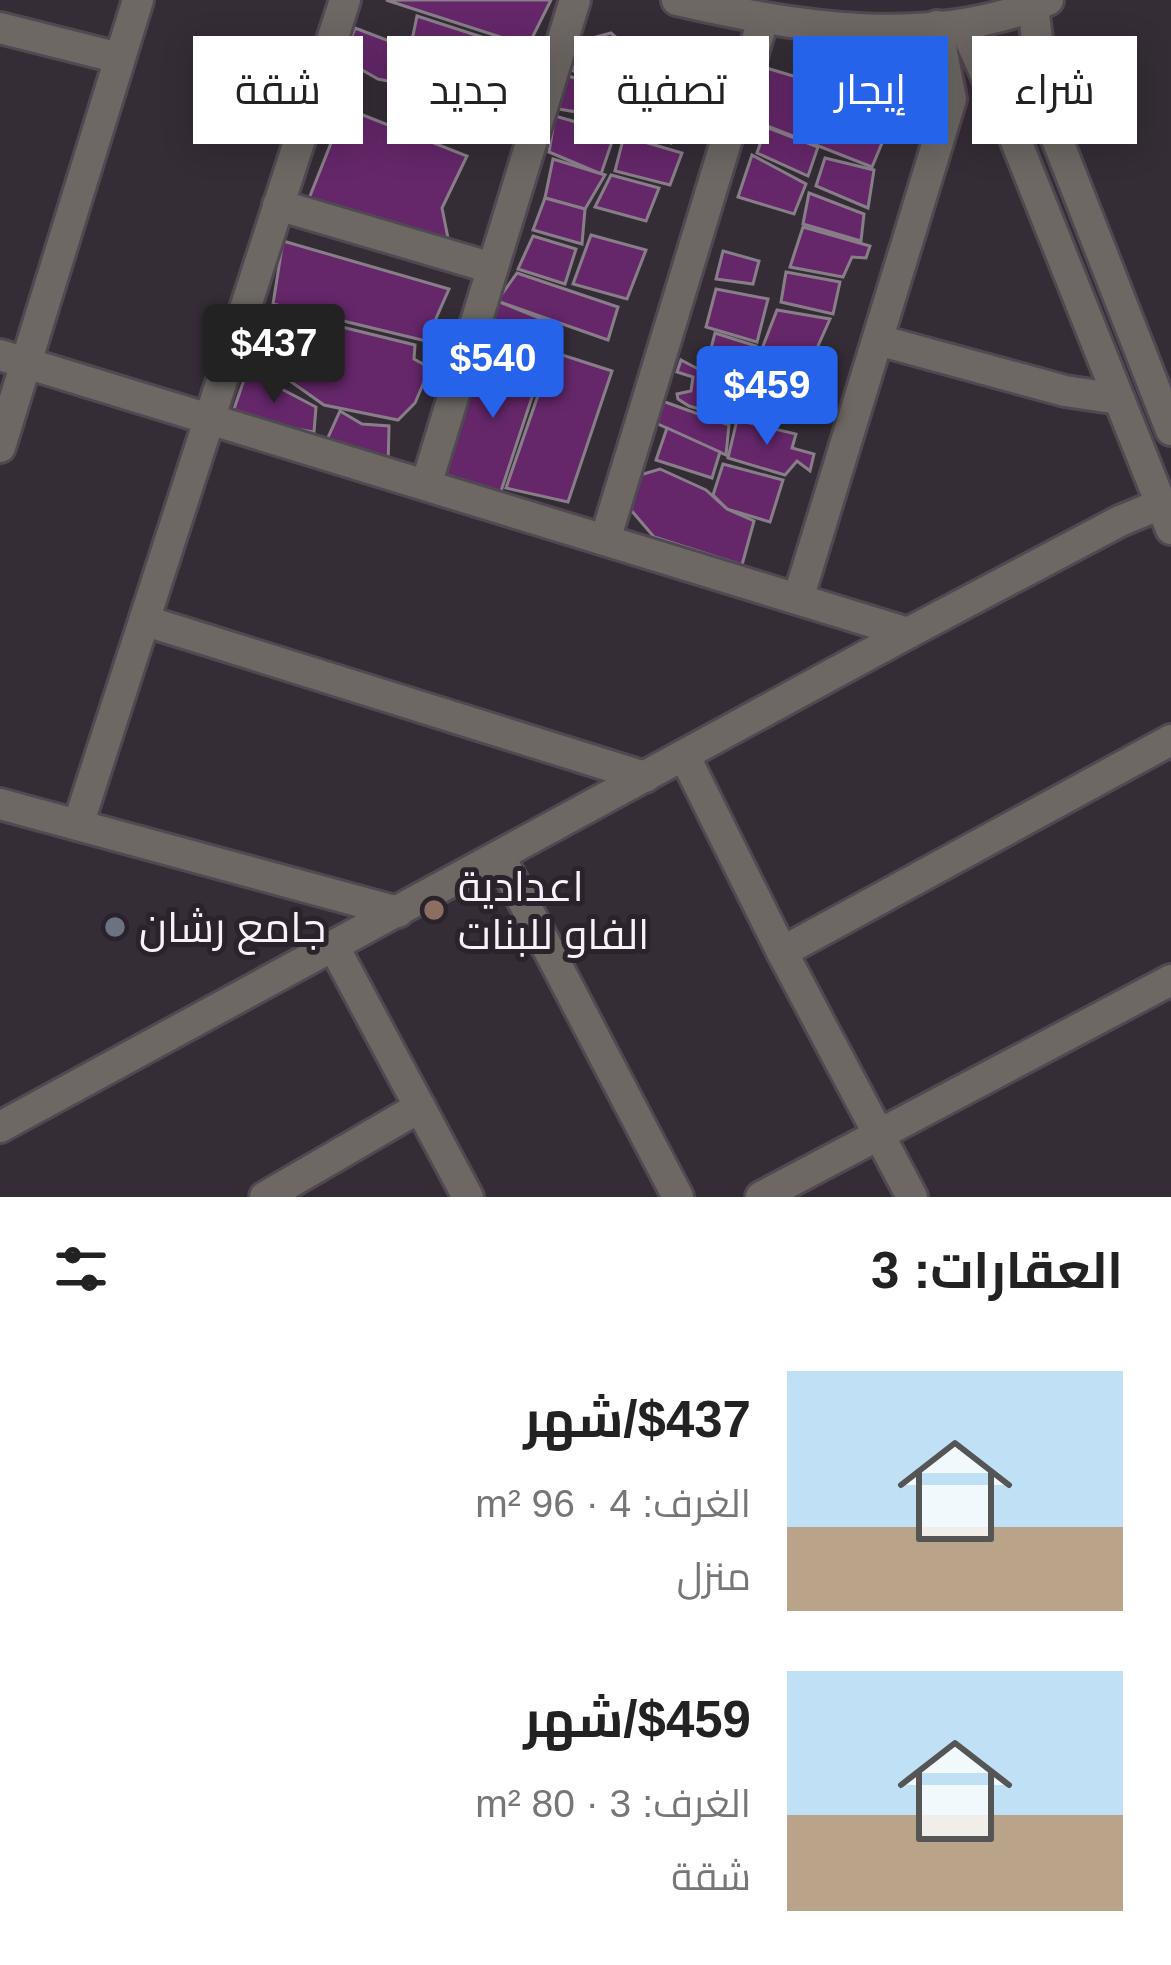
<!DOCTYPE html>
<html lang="ar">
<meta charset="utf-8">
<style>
:root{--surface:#fff;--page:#f2f2f2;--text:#222;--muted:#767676;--accent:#2563eb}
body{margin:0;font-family:Arial,Cairo,sans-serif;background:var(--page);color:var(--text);direction:rtl;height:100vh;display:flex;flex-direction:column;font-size:45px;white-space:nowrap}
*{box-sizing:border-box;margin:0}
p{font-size:39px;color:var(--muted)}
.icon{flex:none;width:66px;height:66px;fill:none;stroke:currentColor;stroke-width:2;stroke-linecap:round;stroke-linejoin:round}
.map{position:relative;height:1197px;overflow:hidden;direction:ltr}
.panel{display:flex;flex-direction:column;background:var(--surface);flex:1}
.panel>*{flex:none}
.hud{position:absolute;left:36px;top:36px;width:1101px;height:108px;direction:rtl;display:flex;gap:24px}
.price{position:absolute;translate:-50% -102px;padding:0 27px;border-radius:12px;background:var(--accent);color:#fff;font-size:39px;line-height:78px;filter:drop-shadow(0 3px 6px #0008)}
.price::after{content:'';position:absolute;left:50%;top:72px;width:36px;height:27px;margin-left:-18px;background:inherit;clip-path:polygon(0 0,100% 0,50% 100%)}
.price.selected{background:#222;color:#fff}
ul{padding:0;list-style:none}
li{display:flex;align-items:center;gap:36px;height:300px;padding:0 48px}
li span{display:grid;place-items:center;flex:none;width:336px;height:240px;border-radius:0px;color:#555}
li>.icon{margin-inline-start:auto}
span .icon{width:144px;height:144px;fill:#fffc;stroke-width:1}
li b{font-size:51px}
h2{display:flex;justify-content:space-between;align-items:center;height:144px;padding:0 48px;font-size:51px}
.pill{padding:0 42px;border-radius:0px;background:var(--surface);box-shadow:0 6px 30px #0003;font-size:42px;line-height:108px}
.pill.selected{background:var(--accent);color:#fff}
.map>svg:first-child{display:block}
</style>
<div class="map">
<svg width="1171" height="1197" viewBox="0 0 1171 1197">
<rect width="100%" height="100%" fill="#352d36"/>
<g fill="#65276a" stroke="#887e88" stroke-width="3">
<path d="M386,0H551L528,46Z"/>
<path d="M417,16L516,48L501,99L410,50Z"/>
<path d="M355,28L405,47L432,65L422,88L378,79L343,59Z"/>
<path d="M611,33L636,55L627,92L571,70L592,38Z"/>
<path d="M644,45L706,64L690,109L632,90Z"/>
<path d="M763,67L897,107L872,167L747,118Z"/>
<path d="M569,76L623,96L618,119L553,108Z"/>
<path d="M431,87H455L493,108L482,142L411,121Z"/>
<path d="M632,94L682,113L671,143L622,126Z"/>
<path d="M345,108L467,156L442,208L449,243L308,201Z"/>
<path d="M555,116L615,133L601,174L549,152Z"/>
<path d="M766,127L818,147L808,176L757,153Z"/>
<path d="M624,136L682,153L670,185L615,171Z"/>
<path d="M752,155L806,184L794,214L738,197Z"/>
<path d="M825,158L874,170L868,208L816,186Z"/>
<path d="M553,159L605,175L585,209L545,198Z"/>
<path d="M611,175L659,188L646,221L595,207Z"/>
<path d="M809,193L864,214L861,241L803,224Z"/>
<path d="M545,198L585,209L582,244L533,230Z"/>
<path d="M803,227L870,246L866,258L852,257L843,277L790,267Z"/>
<path d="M591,235L646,250L627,299L573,284Z"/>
<path d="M533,236L576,249L565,284L518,269Z"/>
<path d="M283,241L449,289L426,341L273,304Z"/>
<path d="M723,251L759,261L753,284L716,279Z"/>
<path d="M786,272L840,282L833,314L781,302Z"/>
<path d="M517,273L618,307L608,340L497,301Z"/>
<path d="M716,289L768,299L757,342L706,327Z"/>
<path d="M497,301L554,324L545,359L487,340Z"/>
<path d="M777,310L830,319L813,357L789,350L783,367L758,359Z"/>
<path d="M293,315L415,345L414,359L430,368L415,403L398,420L324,405L273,369Z"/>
<path d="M715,333L756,346L744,384L705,372Z"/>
<path d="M488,343L542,367L499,497L443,475Z"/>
<path d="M553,352L612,371L568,502L506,488Z"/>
<path d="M681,360L723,382L722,393L742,403L737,420L689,406L678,399L677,394L691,391L693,377L677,372Z"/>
<path d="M247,371L316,407L314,432L254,422L234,409Z"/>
<path d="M654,398L729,425L726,455L647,419Z"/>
<path d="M340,411L362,424L389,426L388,468L321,453Z"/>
<path d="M737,420L796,434L792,448L814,454L810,471L797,461L785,475L728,458Z"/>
<path d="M667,428L720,452L712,478L656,460Z"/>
<path d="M723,464L783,480L770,522L727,509L713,495Z"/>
<path d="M660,469L706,490L727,509L754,521L742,565L654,537L631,510L640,475Z"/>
</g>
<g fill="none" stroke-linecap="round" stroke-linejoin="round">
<defs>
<g id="minor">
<path d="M677,0C796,28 931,50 1048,0"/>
<path d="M1033,7L1046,111L1171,430"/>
<path d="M963,24L1014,136L1171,529"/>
<path d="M0,28L119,58"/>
<path d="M278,205L492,268"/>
<path d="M878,340L1065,391L1119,399"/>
<path d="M0,355L908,633"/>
<path d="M0,447L138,0"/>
<path d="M426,485L575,0"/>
<path d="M605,540L763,20"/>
<path d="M798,599L951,99L937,26"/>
<path d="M146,621L645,777"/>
<path d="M684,755L782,952L912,1197"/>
<path d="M0,804L398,912"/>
<path d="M78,825L345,0"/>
<path d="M500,857L678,1197"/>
<path d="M334,947L468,1197"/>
<path d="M782,952L1171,740"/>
<path d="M0,1127L908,633L1120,521L1161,504"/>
<path d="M265,1197L420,1107"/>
<path d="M761,1197L1171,980"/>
</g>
</defs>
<use href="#minor" stroke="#504951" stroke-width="36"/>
<use href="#minor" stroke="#6d6864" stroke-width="30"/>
</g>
<circle fill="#8d6e63" stroke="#2b232c" stroke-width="4.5" cx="434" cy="910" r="12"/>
<circle fill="#6b7280" stroke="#2b232c" stroke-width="4.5" cx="115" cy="927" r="12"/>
<g text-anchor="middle" stroke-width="10" stroke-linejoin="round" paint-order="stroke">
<g font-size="42" fill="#f8f2f8" stroke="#2b232c" text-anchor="start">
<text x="458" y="901">اعدادية<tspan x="458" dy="48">الفاو للبنات</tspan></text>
<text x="139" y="942">جامع رشان</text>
</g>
</g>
</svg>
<b class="price selected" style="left:274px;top:406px">$437</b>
<b class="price" style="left:493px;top:421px">$540</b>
<b class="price" style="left:767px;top:448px">$459</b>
<div class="hud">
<a class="pill">شراء</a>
<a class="pill selected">إيجار</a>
<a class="pill">تصفية</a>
<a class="pill">جديد</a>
<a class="pill">شقة</a>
</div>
</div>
<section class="panel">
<h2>العقارات: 3<svg class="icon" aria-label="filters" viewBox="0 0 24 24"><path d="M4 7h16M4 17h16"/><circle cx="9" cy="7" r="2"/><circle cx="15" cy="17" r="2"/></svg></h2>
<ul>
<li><span style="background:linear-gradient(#bfe0f5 65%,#b9a48a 0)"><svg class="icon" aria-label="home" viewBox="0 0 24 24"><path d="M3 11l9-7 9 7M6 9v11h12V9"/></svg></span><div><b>$437/شهر</b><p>الغرف: 4 · 96 m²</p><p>منزل</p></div></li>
<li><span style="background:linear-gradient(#bfe0f5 60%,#b9a48a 0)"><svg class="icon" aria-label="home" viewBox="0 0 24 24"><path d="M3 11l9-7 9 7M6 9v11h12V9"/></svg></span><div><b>$459/شهر</b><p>الغرف: 3 · 80 m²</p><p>شقة</p></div></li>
</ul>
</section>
